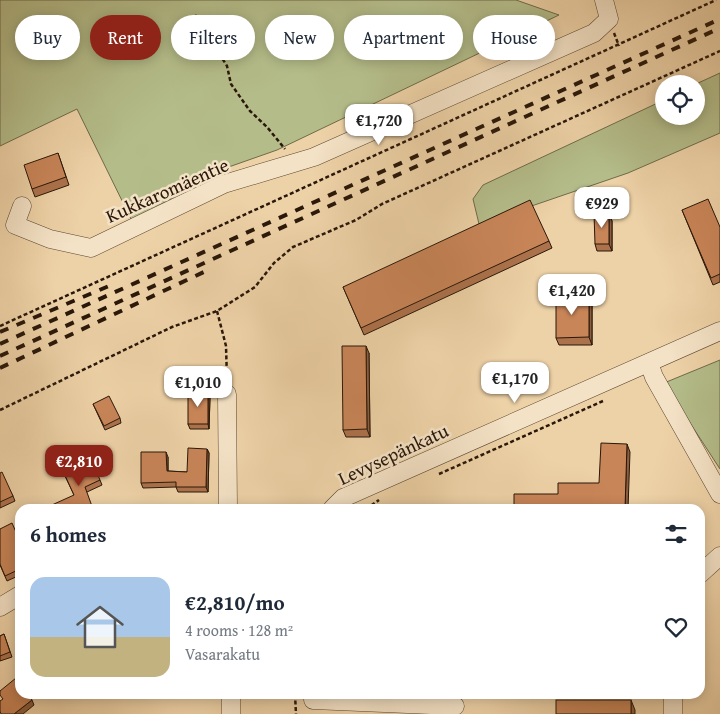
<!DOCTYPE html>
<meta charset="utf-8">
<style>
:root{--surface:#fff;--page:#f6f6f7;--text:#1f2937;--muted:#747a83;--accent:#8f2418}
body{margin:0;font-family:"Gentium Book Plus",serif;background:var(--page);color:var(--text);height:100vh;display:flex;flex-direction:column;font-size:19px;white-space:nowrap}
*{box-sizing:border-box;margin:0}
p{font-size:16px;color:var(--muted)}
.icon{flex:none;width:28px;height:28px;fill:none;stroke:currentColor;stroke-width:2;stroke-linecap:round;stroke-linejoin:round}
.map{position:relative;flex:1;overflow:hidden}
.details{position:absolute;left:15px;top:504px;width:690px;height:195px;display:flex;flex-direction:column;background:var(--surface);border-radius:15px;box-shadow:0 2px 12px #0003}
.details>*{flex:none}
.hud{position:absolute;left:15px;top:15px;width:690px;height:45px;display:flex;gap:10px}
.buttons{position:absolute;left:655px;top:75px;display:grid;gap:10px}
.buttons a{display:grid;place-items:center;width:50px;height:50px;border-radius:50%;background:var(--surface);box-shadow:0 2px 12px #0003;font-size:25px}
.price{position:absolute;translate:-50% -42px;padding:0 11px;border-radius:10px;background:#fff;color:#222;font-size:16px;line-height:32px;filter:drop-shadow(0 1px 2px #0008)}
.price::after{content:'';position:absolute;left:50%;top:30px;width:15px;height:11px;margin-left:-8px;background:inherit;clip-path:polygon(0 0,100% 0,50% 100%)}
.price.current{background:var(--accent);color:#fff}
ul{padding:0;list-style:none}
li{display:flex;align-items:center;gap:15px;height:125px;padding:0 15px}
li span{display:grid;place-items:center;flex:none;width:140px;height:100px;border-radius:15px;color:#555}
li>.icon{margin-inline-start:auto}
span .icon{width:60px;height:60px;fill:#fffc;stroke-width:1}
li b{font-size:21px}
h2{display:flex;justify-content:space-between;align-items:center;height:60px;padding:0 15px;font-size:21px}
.pill{padding:0 18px;border-radius:22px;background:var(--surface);box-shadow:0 2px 12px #0003;font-size:18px;line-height:45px}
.pill.current{background:var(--accent);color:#fff}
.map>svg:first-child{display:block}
</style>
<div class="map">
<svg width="720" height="714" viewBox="0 0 720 714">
<rect width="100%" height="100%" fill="#eed2a7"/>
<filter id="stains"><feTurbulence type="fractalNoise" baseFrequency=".004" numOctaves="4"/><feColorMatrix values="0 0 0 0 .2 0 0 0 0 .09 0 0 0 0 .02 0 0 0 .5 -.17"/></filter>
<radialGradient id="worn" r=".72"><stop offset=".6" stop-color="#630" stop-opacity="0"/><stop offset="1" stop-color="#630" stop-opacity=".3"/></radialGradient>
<g fill="#b4bd8a" stroke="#6e6a4a">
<path d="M0,0H516L559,15L277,150L223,169L132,221L77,109L0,146Z"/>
<path d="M720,73V133L628,173L479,224L473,199L483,185L664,100V116H696V84Z"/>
<path d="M720,360V469L664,383Z"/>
</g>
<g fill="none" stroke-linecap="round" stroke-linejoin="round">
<defs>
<g id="minor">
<path d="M22,206L15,225L50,239L91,248L224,184L314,157L594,33L609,19L604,0"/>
<path d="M649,363L654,377L720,494"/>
<path d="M227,394L228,509"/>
<path d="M332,509L343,498L720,331"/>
<path d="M700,574L720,556"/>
<path d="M0,607L20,595"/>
<path d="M231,694V714"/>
<path d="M313,700L455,706"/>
<path d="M673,714V694"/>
</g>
</defs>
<use href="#minor" stroke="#5a4630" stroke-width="19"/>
<g stroke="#291709" stroke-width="2.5" stroke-dasharray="4 2.5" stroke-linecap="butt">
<path d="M195,15L227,66L231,84L250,111L267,127L285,149"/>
<path d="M614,33L619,46"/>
<path d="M217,311L226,346L227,379"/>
<path d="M0,326L716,0"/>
<path d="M0,410L172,327L217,311L255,287L274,263L293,247L356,220L382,204L720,51"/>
<path d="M439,474L603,401"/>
<path d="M366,509L379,500"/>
<path d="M295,694L296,714"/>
</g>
<use href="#minor" stroke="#f4e2c6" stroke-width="18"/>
<g stroke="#291709" stroke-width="4" stroke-dasharray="9 9" stroke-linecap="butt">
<path d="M0,332L116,283"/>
<path d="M0,344L720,19"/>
<path d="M0,356L720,28"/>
<path d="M0,368L208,270"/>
</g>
</g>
<g fill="#ac724c" stroke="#291709">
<path d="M58,153L69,185L35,197L32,189Z"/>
<path d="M682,210L720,227V282L713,285Z"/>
<path d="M609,214L612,221V251H597L595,244Z"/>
<path d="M549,241L552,248L364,335L343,287Z"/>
<path d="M589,294L592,302V345H559L556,338Z"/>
<path d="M369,353L370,437H346L343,430Z"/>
<path d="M208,392L210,397L209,429H190L188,424Z"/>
<path d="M93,404L120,418L121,423L105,430Z"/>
<path d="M207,449L209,453L208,492H178L176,487L143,488L141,483L168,457V471L187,472Z"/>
<path d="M0,473L13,496L15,501L0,508Z"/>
<path d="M65,476L100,480L102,485L87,492L74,495Z"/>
<path d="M20,541V575L7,581L0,565Z"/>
<path d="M4,634L12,657L0,661V636Z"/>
</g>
<g fill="#8c5d3e" stroke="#291709">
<path d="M609,214L612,221V251L609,244Z"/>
<path d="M589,294L592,302V345L589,337Z"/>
<path d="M366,346L369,353L370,437L367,429Z"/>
<path d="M208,392L210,397L209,429L208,424Z"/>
<path d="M627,444L630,452L628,509H625Z"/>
<path d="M207,449L209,453L208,492L206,487Z"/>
<path d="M166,452L168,457V476L167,471Z"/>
<path d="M32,700L34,705L23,714H14Z"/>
<path d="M631,700L635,710V714H631Z"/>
</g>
<g fill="#c88558" stroke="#291709">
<path d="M58,153L66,177L32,189L24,165Z"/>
<path d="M708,199L720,227V274L711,278L682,210Z"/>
<path d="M530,200L549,241L361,328L343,287Z"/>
<path d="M594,214H609V244H595Z"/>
<path d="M589,294V337L556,338V295Z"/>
<path d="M342,346H366L367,429L343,430Z"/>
<rect x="188" y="392" width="20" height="32"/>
<path d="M109,396L120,418L104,426L93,404Z"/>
<path d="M601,443L627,444L625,509H514V494H558V483H599Z"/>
<path d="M188,448L207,449L206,487H176V482L141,483V452H166L167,471L187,472Z"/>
<path d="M91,459L100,480L85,487L93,509H43L74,495L63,471Z"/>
<path d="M2,472L13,496L0,502V473Z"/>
<path d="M12,523L20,541V569L5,576L0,564V529Z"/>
<path d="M4,634L10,652L0,656V636Z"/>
<path d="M16,678L20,684V694H28L32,700L14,714H1L0,711V701L3,699L0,695V691Z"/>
<rect x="556" y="700" width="75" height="14"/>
</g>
<g text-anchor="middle" stroke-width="5" stroke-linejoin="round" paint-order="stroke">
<g font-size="19" fill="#291709" stroke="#f4e2c6">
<text transform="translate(167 190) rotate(-24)" y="7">Kukkaromäentie</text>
<text transform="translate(393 454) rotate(-25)" y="7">Levysepänkatu</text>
</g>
</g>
<rect width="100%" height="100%" filter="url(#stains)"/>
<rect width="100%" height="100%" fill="url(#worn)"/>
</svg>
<div class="buttons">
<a><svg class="icon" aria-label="locate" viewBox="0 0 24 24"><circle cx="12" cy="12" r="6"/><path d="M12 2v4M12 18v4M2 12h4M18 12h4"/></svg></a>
</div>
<b class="price" style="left:379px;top:146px">€1,720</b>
<b class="price" style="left:602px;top:229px">€929</b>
<b class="price" style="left:572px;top:316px">€1,420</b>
<b class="price" style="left:515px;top:404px">€1,170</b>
<b class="price" style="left:198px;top:408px">€1,010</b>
<b class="price current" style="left:79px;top:487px">€2,810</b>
<div class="hud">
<a class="pill">Buy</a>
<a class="pill current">Rent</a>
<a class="pill">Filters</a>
<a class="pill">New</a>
<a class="pill">Apartment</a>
<a class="pill">House</a>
</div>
<section class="details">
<h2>6 homes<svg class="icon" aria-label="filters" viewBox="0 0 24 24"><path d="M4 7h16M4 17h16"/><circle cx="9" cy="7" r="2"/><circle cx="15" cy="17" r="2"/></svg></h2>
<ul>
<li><span style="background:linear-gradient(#a9c7e8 60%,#c2b280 0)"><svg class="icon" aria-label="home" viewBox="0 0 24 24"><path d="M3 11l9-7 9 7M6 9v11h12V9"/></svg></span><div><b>€2,810/mo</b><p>4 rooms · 128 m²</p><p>Vasarakatu</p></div><svg class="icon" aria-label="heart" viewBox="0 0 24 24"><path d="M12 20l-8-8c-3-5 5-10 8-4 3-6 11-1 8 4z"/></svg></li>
</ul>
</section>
</div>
